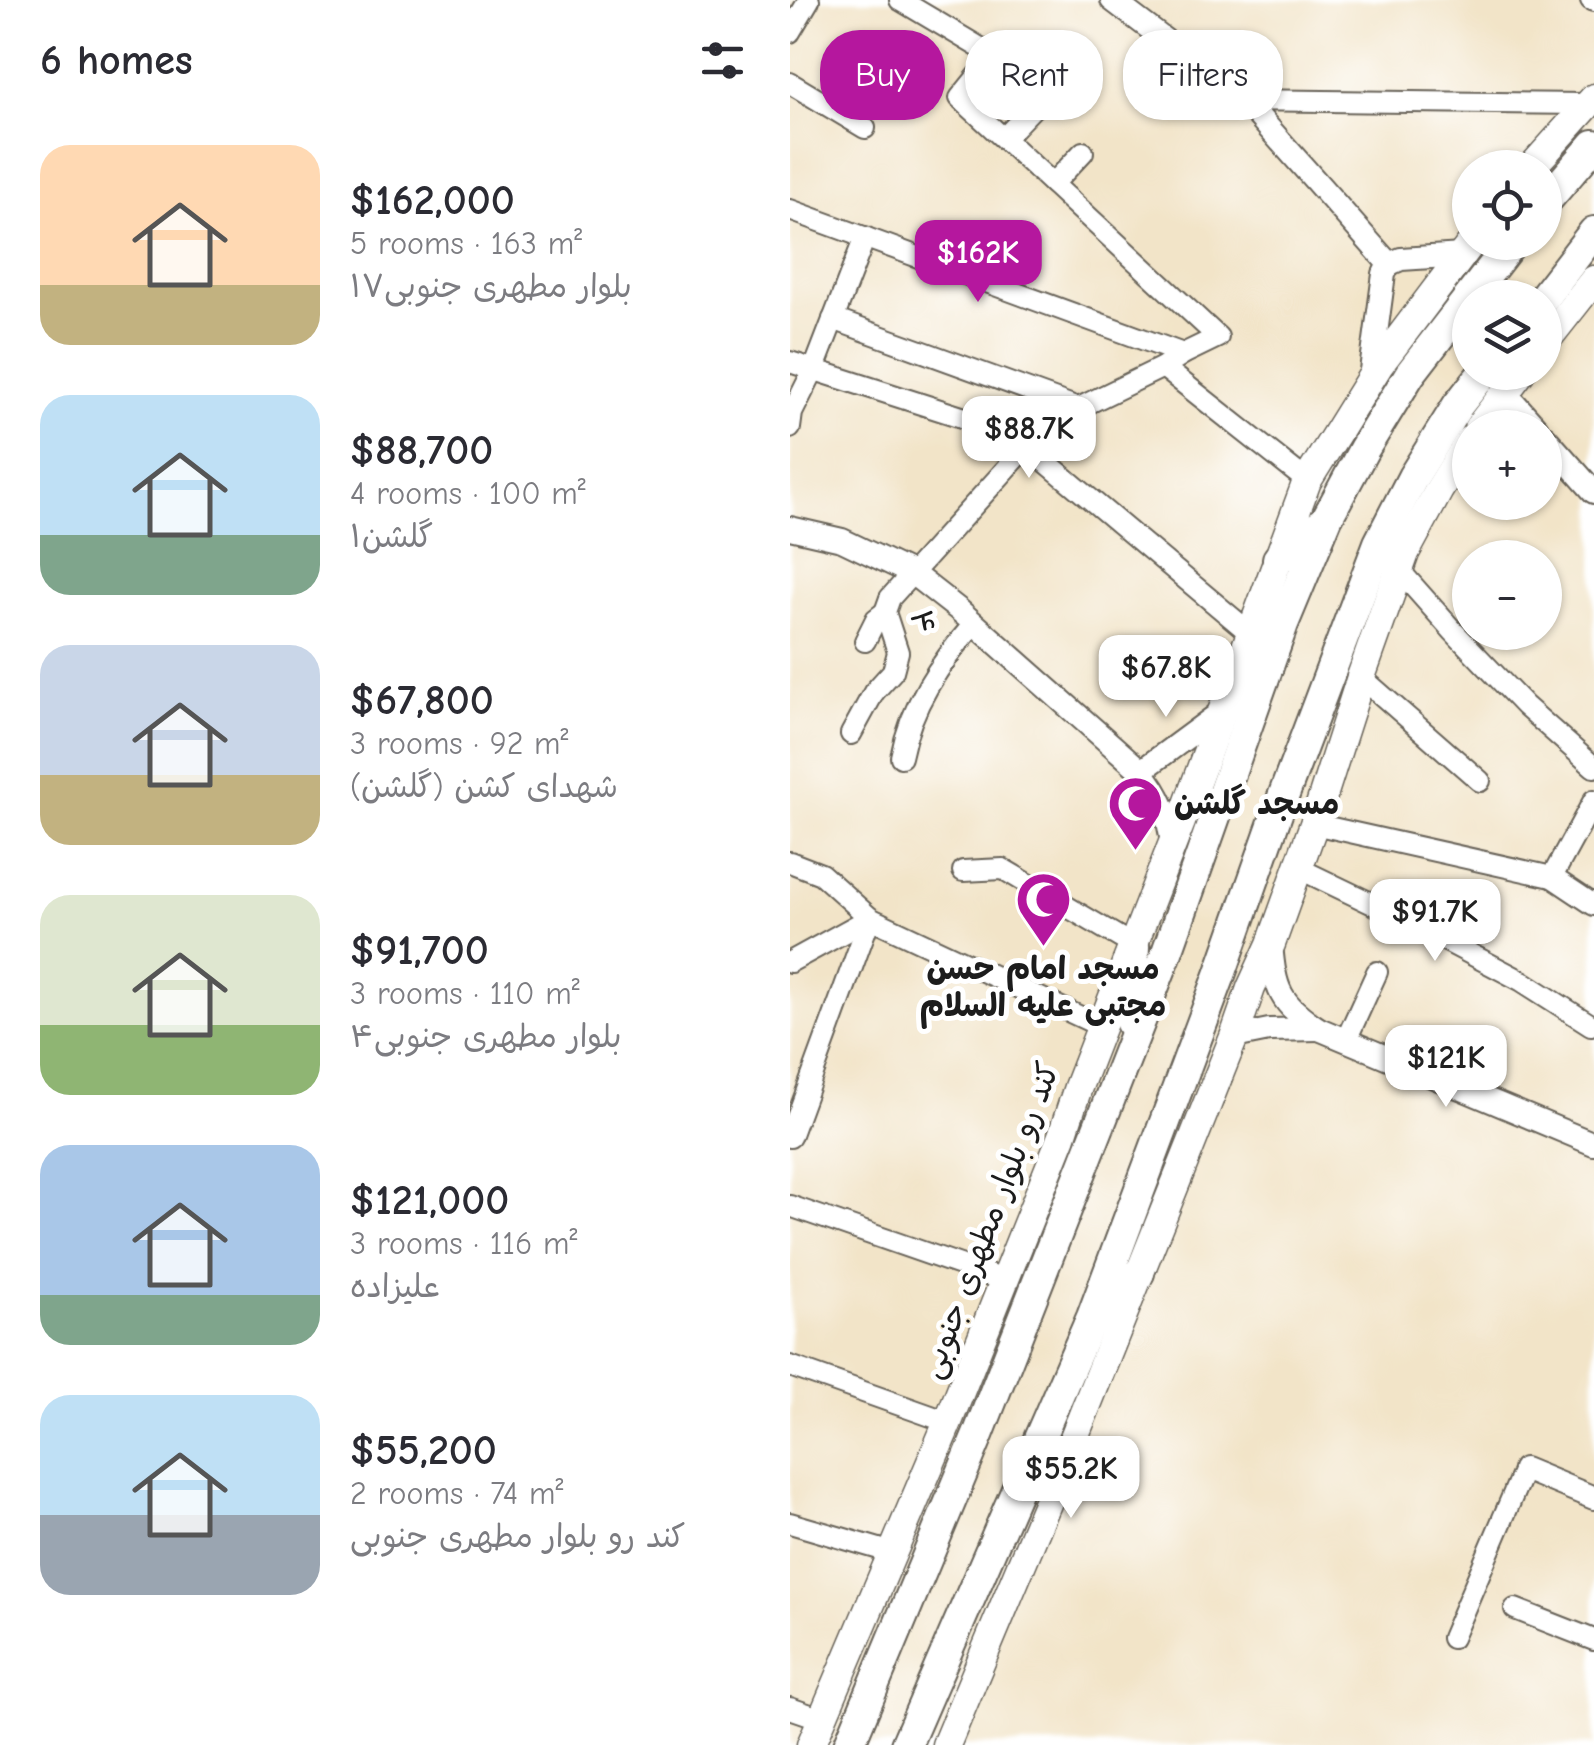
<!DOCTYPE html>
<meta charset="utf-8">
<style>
:root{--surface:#fff;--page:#f2f2f3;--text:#2b2b33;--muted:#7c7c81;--accent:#b5179e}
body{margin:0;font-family:"Comic Neue","Playpen Sans Arabic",sans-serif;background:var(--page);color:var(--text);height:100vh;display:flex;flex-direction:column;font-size:38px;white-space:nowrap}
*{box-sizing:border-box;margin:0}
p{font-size:32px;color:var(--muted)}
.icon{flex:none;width:55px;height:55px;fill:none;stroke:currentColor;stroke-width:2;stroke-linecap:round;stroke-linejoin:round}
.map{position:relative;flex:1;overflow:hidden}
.details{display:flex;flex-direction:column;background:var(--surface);width:790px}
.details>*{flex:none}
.hud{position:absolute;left:30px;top:30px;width:622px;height:90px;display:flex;gap:20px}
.buttons{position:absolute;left:662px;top:150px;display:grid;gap:20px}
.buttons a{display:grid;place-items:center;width:110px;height:110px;border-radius:50%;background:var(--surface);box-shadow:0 2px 8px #0004;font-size:50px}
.price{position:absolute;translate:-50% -85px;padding:0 22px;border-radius:20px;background:#fff;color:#222;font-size:32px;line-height:65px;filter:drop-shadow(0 2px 5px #0008)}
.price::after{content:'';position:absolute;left:50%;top:60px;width:30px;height:22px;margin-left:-15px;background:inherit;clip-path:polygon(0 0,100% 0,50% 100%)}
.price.current{background:var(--accent);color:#fff}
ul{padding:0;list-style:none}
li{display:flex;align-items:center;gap:30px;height:250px;padding:0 40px}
li span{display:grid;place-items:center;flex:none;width:280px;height:200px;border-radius:30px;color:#555}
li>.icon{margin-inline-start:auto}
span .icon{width:120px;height:120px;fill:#fffc;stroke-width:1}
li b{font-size:42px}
h2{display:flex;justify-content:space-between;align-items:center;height:120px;padding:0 40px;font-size:42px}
.tag{padding:0 35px;border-radius:40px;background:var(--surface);box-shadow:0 2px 8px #0004;font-size:35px;line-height:90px}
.tag.current{background:var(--accent);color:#fff}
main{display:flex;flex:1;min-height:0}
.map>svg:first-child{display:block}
</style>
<main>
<section class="details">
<h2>6 homes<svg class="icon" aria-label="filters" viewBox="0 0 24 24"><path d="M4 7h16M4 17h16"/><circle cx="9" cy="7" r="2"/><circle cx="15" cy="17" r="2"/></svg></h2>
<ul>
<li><span style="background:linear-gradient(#ffd9b3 70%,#c2b280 0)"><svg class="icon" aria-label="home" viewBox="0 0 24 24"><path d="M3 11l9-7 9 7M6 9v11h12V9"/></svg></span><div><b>$162,000</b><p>5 rooms · 163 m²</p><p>بلوار مطهری جنوبی۱۷</p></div></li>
<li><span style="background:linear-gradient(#bfe0f5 70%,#7fa58c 0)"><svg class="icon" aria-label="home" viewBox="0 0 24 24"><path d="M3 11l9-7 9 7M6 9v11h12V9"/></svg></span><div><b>$88,700</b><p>4 rooms · 100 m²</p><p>گلشن۱</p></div></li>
<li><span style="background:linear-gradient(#c9d6e8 65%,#c2b280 0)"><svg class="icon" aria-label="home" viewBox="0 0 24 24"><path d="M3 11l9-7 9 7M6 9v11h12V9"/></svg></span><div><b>$67,800</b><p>3 rooms · 92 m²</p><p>شهدای کشن (گلشن)</p></div></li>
<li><span style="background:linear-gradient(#dfe7d0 65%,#8fb573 0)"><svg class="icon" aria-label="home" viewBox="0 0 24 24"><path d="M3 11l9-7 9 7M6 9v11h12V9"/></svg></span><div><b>$91,700</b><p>3 rooms · 110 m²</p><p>بلوار مطهری جنوبی۴</p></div></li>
<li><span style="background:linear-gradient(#a9c7e8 75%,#7fa58c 0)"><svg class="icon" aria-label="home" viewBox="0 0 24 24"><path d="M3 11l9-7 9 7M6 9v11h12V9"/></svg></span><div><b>$121,000</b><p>3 rooms · 116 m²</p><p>علیزاده</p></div></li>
<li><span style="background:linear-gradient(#bfe0f5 60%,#9aa5b1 0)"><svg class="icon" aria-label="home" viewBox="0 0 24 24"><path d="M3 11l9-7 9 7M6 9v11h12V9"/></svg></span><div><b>$55,200</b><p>2 rooms · 74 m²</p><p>کند رو بلوار مطهری جنوبی</p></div></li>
</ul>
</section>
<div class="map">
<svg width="804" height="1745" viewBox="0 0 804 1745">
<rect width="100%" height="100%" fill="#fff"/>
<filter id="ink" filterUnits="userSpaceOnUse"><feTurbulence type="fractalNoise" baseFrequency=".01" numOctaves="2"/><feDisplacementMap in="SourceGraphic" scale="20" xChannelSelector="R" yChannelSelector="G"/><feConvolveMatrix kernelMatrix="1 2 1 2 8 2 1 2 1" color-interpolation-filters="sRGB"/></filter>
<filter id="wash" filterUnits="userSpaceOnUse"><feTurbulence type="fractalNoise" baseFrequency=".0048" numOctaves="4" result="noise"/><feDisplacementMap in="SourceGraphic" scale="40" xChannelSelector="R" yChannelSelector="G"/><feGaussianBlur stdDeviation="2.25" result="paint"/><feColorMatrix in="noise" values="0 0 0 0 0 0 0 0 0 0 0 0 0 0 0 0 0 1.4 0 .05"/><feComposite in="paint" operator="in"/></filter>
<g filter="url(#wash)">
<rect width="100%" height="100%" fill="#f2e4c8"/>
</g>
<g filter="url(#ink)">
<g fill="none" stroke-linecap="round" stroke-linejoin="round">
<defs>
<g id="minor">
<path d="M110,0L204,56L170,98L428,337L393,354L373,367L231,436"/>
<path d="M801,0L804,1"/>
<path d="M0,32L19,0"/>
<path d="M0,83L75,128"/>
<path d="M454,100L797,104"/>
<path d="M214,138L259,91"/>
<path d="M263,184L293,152"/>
<path d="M0,210L393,354"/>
<path d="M43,319L288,408"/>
<path d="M0,362L231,436L237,446L460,633"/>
<path d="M373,367L517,481"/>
<path d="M0,428L2,413L24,369L75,237"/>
<path d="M609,570L664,632L735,706L804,767"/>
<path d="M75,641L86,619L95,612"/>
<path d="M571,677L690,781"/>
<path d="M61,734L84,692L103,671L108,652L95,612L100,598L237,446"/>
<path d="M111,757C121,705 150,663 184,624"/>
<path d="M524,824L762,877L804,905"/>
<path d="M0,862L31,874L80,918L312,1027"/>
<path d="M508,868L612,918L732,981L801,1025"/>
<path d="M173,871L213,869L344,946"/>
<path d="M762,877L804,800"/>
<path d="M0,962L80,918"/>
<path d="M556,1040L587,972"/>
<path d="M0,1137L80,918"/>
<path d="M0,1206L213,1280"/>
<path d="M0,1366L158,1422"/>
<path d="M0,1523L103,1553"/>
<path d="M725,1609L804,1640"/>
<path d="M662,1638L734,1469"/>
<path d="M0,1708L32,1719"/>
</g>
<g id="tertiary">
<path d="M322,0L454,100L599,264"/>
<path d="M580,378L594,274L599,264L611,259L672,255"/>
<path d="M715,392L747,428"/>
<path d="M755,437L804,492"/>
<path d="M0,528L52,540L123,574L169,610L351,771C370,794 379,815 382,845"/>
<path d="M351,771L431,712"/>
<path d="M481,944C485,990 489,1003 529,1029L804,1144"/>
<path d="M444,1037L479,1030L529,1029"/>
<path d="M734,1469L804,1498"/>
</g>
<g id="secondary">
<path d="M741,168L804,98"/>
<path d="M755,342L804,280"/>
<path d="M688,428L731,372"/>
<path d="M21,1745L158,1422L272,1136L288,1087L398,804L517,481L589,365L682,242"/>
<path d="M156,1745L271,1470L444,1037L461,988L481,944L524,824L571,677L615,553L649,490L680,440"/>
</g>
<g id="primary">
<path d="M755,202L804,145"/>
<path d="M753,298L804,232"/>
<path d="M488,559L531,524"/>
<path d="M341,1023L344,946"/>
<path d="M308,1311L349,1273"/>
<path d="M59,1745L188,1435L376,955L493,624L537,518L574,449L620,374L722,242"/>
<path d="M116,1745L302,1317L430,975L490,805L589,543L623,477L668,405L694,372"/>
</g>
</defs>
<use href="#minor" stroke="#676258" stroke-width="24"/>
<use href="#tertiary" stroke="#676258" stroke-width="26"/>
<use href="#secondary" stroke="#676258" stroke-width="31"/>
<use href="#primary" stroke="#676258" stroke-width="34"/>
<use href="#minor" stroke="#fff" stroke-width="20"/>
<use href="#tertiary" stroke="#fff" stroke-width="22"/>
<use href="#secondary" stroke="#fff" stroke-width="28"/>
<use href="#primary" stroke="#fff" stroke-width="30"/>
</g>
</g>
<defs>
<symbol id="mosque-pin" viewBox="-11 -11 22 30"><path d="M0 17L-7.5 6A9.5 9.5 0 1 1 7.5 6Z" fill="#b5179e" stroke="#fff"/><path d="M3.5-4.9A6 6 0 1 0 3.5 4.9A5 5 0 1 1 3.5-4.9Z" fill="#fff"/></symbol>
</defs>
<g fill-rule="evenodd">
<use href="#mosque-pin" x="314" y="772" width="63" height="86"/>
<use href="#mosque-pin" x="222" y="868" width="63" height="86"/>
</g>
<g text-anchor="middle" stroke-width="10" stroke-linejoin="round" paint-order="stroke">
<g font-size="32" fill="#1c1c1c" stroke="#fff">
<text transform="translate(133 622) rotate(81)" y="11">۴</text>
<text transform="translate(199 1220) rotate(-69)" y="11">کند رو بلوار مطهری جنوبی</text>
</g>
<g font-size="32" font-weight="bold" fill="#1c1c1c" stroke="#fff" text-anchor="start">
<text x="384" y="814">مسجد گلشن</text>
<text x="253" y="979" text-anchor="middle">مسجد امام حسن<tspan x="253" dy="37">مجتبی علیه السلام</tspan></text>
</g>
</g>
</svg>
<div class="buttons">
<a><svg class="icon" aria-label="locate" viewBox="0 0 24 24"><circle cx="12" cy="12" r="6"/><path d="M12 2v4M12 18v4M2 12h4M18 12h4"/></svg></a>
<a><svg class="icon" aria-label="layers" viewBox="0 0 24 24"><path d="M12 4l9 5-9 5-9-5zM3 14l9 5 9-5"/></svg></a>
<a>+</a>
<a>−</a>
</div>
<b class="price current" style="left:188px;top:305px">$162K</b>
<b class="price" style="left:239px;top:481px">$88.7K</b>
<b class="price" style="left:376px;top:720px">$67.8K</b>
<b class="price" style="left:645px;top:964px">$91.7K</b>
<b class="price" style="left:656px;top:1110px">$121K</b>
<b class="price" style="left:281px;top:1521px">$55.2K</b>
<div class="hud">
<a class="tag current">Buy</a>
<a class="tag">Rent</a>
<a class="tag">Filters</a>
</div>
</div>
</main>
